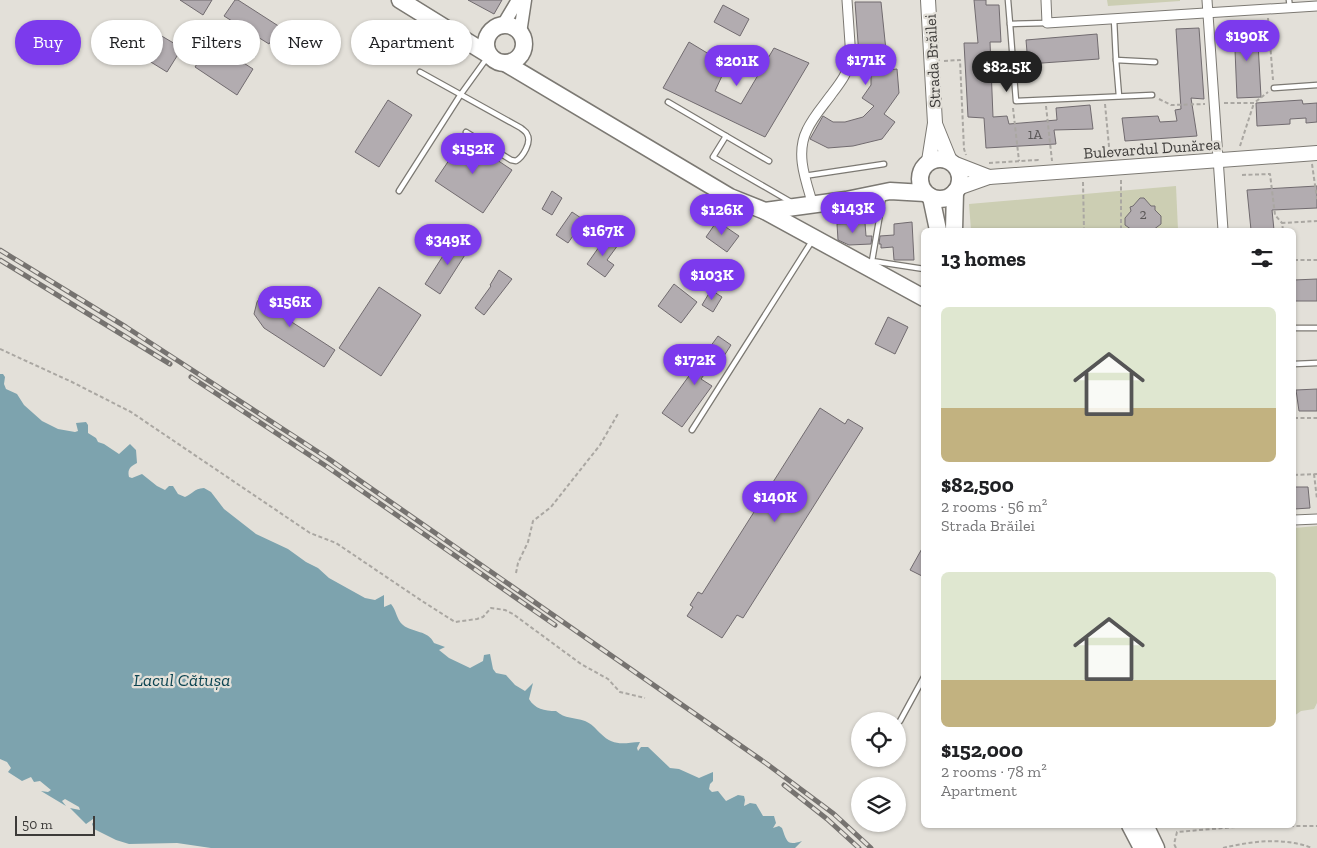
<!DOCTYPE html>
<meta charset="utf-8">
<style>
:root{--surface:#fff;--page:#f2f2f2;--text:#202124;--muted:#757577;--accent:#7c3aed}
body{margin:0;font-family:"Zilla Slab",serif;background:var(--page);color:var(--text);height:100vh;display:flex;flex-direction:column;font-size:19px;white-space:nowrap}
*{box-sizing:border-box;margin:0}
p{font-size:16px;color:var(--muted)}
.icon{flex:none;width:28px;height:28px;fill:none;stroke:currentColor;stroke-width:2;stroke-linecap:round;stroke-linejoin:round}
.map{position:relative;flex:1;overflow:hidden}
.panel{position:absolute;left:921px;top:228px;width:375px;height:600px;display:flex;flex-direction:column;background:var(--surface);border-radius:8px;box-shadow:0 1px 4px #0004}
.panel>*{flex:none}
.hud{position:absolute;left:15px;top:20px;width:475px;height:45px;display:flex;gap:10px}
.tools{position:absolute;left:851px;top:712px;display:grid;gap:10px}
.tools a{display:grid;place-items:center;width:55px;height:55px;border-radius:50%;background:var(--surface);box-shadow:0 1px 4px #0004;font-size:25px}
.scale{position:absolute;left:15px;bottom:12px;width:80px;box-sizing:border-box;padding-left:5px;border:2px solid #3d3b39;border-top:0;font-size:14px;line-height:18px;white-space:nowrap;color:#3d3b39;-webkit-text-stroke:4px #e3e0d9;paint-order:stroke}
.price{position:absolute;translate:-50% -42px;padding:0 11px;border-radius:18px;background:var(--accent);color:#fff;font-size:16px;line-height:32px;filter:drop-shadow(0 1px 2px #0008)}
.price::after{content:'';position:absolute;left:50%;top:30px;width:15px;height:11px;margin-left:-8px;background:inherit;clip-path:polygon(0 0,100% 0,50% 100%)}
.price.active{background:#222;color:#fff}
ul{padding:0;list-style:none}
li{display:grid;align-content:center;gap:10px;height:265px;padding:0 20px}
li span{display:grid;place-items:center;height:155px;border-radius:8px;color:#555}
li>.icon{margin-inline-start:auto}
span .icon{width:90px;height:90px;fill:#fffc;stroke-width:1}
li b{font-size:21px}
h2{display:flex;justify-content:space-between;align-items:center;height:60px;padding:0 20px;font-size:21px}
.chip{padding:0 18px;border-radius:22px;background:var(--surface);box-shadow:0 1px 4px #0004;font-size:18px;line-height:45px}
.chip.active{background:var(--accent);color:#fff}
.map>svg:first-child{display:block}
</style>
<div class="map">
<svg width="1317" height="848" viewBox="0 0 1317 848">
<rect width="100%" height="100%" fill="#e3e0d9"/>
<g fill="#ccceb3">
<path d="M1107,0H1180V1L1108,6Z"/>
<path d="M1176,186L1178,230H971L969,204Z"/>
<path d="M1317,526V703L1314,709L1301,711L1294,716V528Z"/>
</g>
<path fill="#7da3ae" d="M0,374H3L5,377L4,384L6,389L17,394L24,405L42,421L58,429L75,432L78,431L76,423L86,422L88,425V433L96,438L98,442L104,444L119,454L130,444L136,450L137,463C131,466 127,469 129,477L132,478L142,474L157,486L165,490L169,486H173L178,494L185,497C194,493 193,489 204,488L211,492L224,509L256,534L288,549L306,562L318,568L329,578L365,598L375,600L384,595V607L391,604C397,611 396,619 403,625C413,633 428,630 434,643L445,647L439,650L449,658L470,668L483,661L484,655L490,654L493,669L496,673L506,675L515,685L525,691L533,683L529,699C535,709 544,711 556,711C565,719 574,717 585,721C592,724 595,728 600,733C614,747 623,743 640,742L637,748L638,751L641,747H648L670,768L679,769L699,778L713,772V781L710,784L709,789L712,792L718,791L726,801L738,795L744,796L745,800L744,806L750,803L756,804L763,816H774L776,823L773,828L779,826L782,828C787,842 787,846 802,841L795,848H211L177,843L129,844L116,840L94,829L92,824L94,821L93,819L86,824L70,808L80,810L79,807L65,799L62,801L66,806L41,791L48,792L51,790L40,781L34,782L31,777L22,781L8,772L11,768L7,762L0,759Z"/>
<g fill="#b2acb0" stroke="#716b6f">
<path d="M180,0H212L203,15Z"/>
<path d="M235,0H238L280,27L269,44L224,16Z"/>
<path d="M468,0H502L494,14Z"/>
<path d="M974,0H986V5H999L1001,42H990L993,117L1007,116L1009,124L1057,120L1056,108L1090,105L1093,129L1054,130L1056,144L986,148L984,118L968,117L964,43H978Z"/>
<path d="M855,2H881L888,70L897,69L899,93L884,114L895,122L882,139L853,146L828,148L810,139L823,116L833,122H845L863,117L874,106L862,98L871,85V69H860Z"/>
<path d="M723,5L749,19L740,36L714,22Z"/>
<path d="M1257,25L1261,97L1237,98L1234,26Z"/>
<path d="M148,28L182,48L167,72L133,51Z"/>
<path d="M1199,28L1204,99L1191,98L1197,136L1125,141L1122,118L1158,116L1160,122L1177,121L1175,110L1181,109L1176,29Z"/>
<path d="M1097,34L1099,59L1028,64L1026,40Z"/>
<path d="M211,42L253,69L237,95L195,67Z"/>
<path d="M689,42L727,65L715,91L741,104L774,48L809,63L765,137L663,88Z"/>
<path d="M388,100L412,115L379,167L355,152Z"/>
<path d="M1302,100L1303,104L1317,103V122L1306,123V118L1290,119V124L1257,126L1256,103Z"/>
<path d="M464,138L512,170L483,213L435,181Z"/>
<path d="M1317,186V208L1272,210L1274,230H1251L1247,190Z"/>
<path d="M552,191L562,198L552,215L542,209Z"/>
<path d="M1140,198H1144L1151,206H1155V210L1161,216V224L1153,230H1132L1125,225V218L1131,211L1130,207L1133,206Z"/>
<path d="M572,212L584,220L568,243L556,235Z"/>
<path d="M717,221L739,236L727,252L706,237Z"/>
<path d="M912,222L914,260H894L893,247L881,248V244H879L880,236L894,235V224Z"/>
<path d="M865,223L866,236H872L871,244L849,245L838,240L837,224Z"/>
<path d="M455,237L470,247L440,294L425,284Z"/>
<path d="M606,237L618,245L607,260L614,265L605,277L587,264Z"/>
<path d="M499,270L512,279L484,315L475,308L491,286L490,285Z"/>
<path d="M1317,279V301H1294V280Z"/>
<path d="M674,284L697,302L681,323L658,306Z"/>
<path d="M379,287L421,315L381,376L339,348Z"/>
<path d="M265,289L292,306L284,317L335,350L324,367L264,328L254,314L257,302Z"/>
<path d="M711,290L722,297L713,312L702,305Z"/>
<path d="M888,317L908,327L895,354L875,344Z"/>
<path d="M718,336L731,345L724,356L720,353L701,379L712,386L682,427L662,413Z"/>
<path d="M1317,389V411H1299L1296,390Z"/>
<path d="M820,408L845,424L848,419L863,428L743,618L737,615L722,638L687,616L693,607L690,605L698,592L702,594Z"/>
<path d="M1294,487H1308L1310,508L1294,509Z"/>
<path d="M924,545V577L910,570Z"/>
</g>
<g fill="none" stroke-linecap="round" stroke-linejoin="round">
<defs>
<g id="lane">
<path d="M1008,0L1010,24L1047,23"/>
<path d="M1289,0L1290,8"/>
<path d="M1114,19L1116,60"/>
<path d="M1010,24L1016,101L1152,95"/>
<path d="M420,72L521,128C523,130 526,131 527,134C532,142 523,157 516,161L511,160L466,132"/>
<path d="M1274,88L1317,85"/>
<path d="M1119,96L1116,60L1155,62"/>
<path d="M668,102L726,136"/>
<path d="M769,161L726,136L713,157L791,202"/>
<path d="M804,176L884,164"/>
<path d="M399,191L461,94L487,58"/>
<path d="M883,197L872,261L924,269"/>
<path d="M1294,328H1317"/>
<path d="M1294,364L1317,363"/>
<path d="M692,430L812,241"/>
<path d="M900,721L924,677"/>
</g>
<g id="street">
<path d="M1046,0L1047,23L1317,6"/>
<path d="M1207,0L1223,230"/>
<path d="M813,205C806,181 795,154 807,130C813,117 823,106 831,95C840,83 848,73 851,58L847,0"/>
<path d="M1294,520L1317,519"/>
</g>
<g id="secondary">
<path d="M503,25L518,0"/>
<path d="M520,33L525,0"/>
</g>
<g id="primary">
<path d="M928,0L935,123L929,161"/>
<path d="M935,124L950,161"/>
<path d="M953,163L989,177"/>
<path d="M958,188L989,177L1317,153"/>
</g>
<g id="highway">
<path d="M400,0L489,55"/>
<circle cx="505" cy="44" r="19"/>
<path d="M505,63L730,197L765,211L846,200L890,191L925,193"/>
<circle cx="940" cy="179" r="20"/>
<path d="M931,197L938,230"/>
<path d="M765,211L924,298"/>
<path d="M954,230L955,192"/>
<path d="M1130,825L1142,848"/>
<path d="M1145,825L1156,848"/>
</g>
</defs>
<use href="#lane" stroke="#7c7973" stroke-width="7"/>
<use href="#street" stroke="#7c7973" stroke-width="11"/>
<use href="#secondary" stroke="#7c7973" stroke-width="15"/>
<use href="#primary" stroke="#7c7973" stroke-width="16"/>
<use href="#highway" stroke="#7c7973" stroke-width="19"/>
<g stroke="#aaa7a2" stroke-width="2" stroke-dasharray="4 2.5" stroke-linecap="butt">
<path d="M1268,18L1273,80"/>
<path d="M944,61L960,60L964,149L966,155"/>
<path d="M1159,99L1171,105L1205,104"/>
<path d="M1224,103H1254L1268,92"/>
<path d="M1105,104L1110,157"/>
<path d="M1046,106L1052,161"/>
<path d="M1013,108L1019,161"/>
<path d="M1240,146L1254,103"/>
<path d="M989,163L1038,160V161"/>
<path d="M1312,164L1317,199"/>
<path d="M1242,175L1270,174L1275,215L1282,223"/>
<path d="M1121,180V230"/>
<path d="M1083,182L1084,230"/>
<path d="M1283,230L1282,223L1317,221"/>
<path d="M1294,260H1317"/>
<path d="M0,349L72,382L131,412L310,533L336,543L422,601L455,622L477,619L483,617L491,608L505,610L513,614L581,664L608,679L620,692L645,698"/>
<path d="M1294,418H1317"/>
<path d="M1314,474L1317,499"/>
<path d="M1294,475L1317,474"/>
<path d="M516,573L518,563L528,542L533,521L551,507L600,445L619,412"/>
<path d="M1176,848L1174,844L1177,832L1247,826H1317"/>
<path d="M1223,848C1252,841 1284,837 1312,848"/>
</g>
<use href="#lane" stroke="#fff" stroke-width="4.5"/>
<use href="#street" stroke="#fff" stroke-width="9"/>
<use href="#secondary" stroke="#fff" stroke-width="12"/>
<use href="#primary" stroke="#fff" stroke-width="14"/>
<use href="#highway" stroke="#fff" stroke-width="16"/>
<defs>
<g id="rail">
<path d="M0,250L126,327L329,459L767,764L834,814L871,848"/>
<path d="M0,260L170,364"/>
<path d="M191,377L326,466L555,625"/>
<path d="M784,785L827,819L859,848"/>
</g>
</defs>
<use href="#rail" stroke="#767370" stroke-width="5"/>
<use href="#rail" stroke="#e3e0d9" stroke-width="3" stroke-dasharray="9" stroke-linecap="butt"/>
</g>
<g text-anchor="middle" stroke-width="4.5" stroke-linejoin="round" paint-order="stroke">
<g font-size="14" fill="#5a5757">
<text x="1035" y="139">1A</text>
<text x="1143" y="219">2</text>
</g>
<g font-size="16" fill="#3d3b39" stroke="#e3e0d9">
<text transform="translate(932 61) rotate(-93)" y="6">Strada Brăilei</text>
<text transform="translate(1152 148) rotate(-4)" y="6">Bulevardul Dunărea</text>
</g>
<g font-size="18" font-style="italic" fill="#0d4552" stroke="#e3e0d9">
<text x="182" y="686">Lacul Cătușa</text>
</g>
</g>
</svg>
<div class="tools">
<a><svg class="icon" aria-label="locate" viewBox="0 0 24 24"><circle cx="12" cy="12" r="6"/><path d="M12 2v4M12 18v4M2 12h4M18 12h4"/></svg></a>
<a><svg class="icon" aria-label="layers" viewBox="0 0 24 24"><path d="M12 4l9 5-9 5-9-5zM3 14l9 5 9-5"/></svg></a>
</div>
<div class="scale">50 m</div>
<b class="price" style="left:1247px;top:62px">$190K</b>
<b class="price" style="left:866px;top:86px">$171K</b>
<b class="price" style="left:737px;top:87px">$201K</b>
<b class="price active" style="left:1007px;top:93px">$82.5K</b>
<b class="price" style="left:473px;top:175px">$152K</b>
<b class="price" style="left:853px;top:234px">$143K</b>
<b class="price" style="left:722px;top:236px">$126K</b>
<b class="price" style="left:603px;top:257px">$167K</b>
<b class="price" style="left:448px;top:266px">$349K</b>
<b class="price" style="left:712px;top:301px">$103K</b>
<b class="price" style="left:290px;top:328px">$156K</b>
<b class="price" style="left:695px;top:386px">$172K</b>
<b class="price" style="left:775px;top:523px">$140K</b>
<div class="hud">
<a class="chip active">Buy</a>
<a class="chip">Rent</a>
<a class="chip">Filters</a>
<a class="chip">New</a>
<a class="chip">Apartment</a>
</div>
<section class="panel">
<h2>13 homes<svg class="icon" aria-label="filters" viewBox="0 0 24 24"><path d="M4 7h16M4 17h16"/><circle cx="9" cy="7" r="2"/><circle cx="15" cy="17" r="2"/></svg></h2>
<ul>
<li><span style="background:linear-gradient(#dfe7d0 65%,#c2b280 0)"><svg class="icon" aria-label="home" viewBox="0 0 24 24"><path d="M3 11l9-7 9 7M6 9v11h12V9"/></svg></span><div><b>$82,500</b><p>2 rooms · 56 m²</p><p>Strada Brăilei</p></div></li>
<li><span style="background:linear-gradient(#dfe7d0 70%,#c2b280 0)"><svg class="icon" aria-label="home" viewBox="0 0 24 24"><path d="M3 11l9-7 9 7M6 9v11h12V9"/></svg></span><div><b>$152,000</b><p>2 rooms · 78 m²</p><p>Apartment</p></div></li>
</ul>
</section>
</div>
